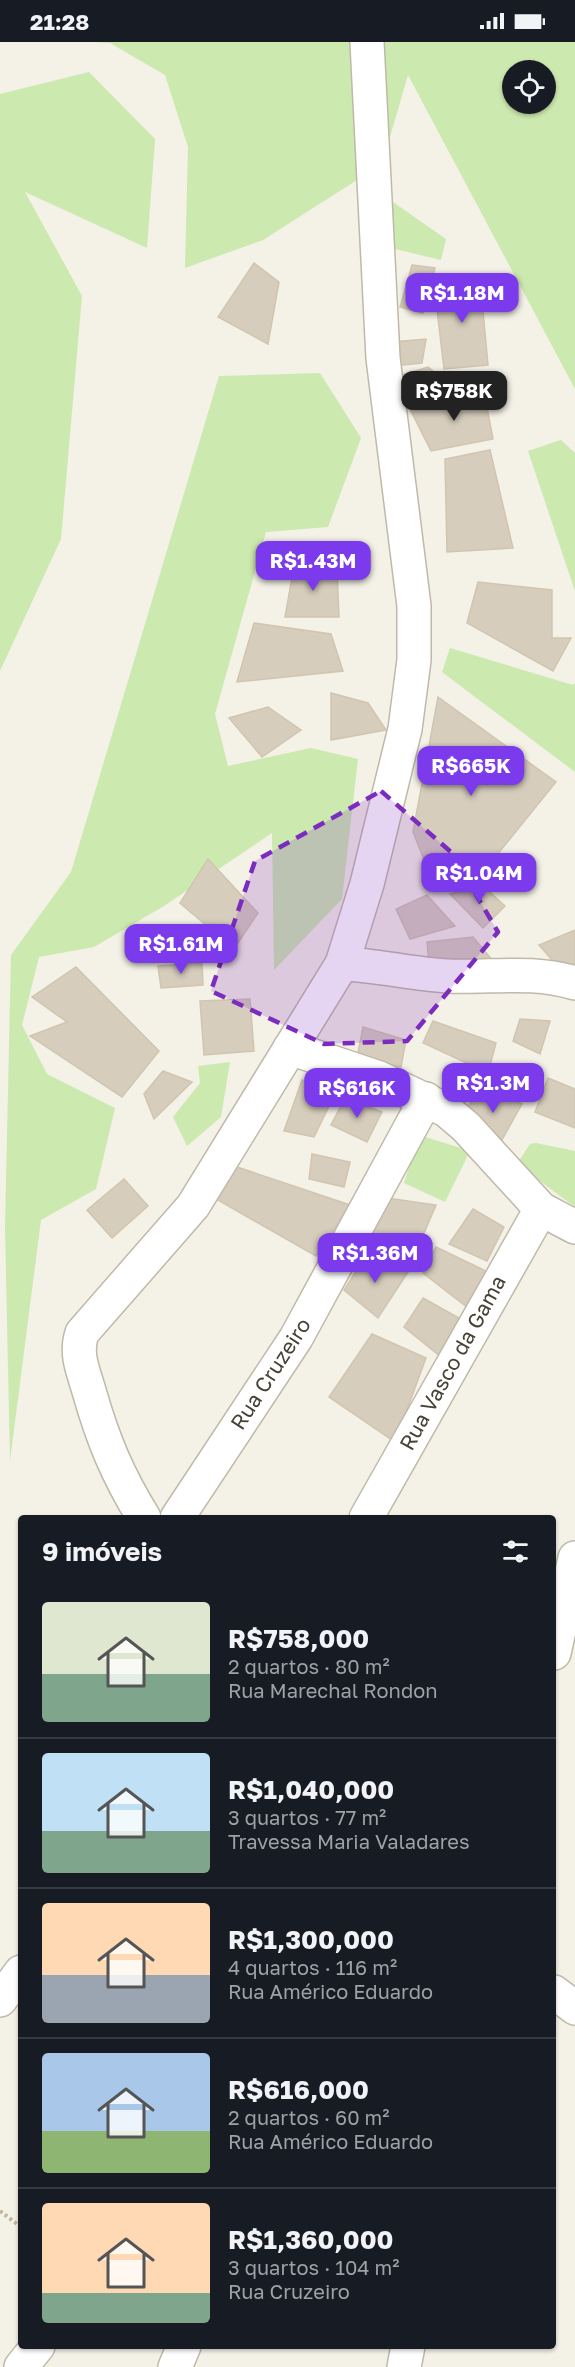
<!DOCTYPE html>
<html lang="pt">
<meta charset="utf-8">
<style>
:root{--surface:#171b24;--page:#242831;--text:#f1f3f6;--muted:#9ea1a6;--line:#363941;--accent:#7c3aed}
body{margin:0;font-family:"Golos Text",sans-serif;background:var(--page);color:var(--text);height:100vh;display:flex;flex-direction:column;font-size:22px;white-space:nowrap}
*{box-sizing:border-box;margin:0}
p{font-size:20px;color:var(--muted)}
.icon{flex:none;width:33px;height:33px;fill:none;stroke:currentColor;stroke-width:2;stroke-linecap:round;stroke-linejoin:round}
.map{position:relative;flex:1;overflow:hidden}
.panel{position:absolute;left:18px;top:1473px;width:538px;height:834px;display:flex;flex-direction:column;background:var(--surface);border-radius:6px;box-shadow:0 2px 4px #0004}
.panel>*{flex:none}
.tools{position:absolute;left:502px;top:18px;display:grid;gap:12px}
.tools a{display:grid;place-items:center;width:54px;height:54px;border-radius:50%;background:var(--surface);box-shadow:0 2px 4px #0004;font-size:30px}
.price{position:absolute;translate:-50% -51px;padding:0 14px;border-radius:12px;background:var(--accent);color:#fff;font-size:20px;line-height:39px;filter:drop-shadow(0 2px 3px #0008)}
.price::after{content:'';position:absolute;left:50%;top:36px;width:18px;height:14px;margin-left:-9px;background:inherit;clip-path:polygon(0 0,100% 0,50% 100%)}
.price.current{background:#222;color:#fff}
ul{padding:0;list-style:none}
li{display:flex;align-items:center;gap:18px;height:150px;padding:0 24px}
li+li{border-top:2px solid var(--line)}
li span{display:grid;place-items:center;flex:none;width:168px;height:120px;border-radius:6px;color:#555}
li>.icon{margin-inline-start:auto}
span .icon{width:72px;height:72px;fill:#fffc;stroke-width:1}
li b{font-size:26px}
h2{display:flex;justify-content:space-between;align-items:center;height:72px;padding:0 24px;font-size:26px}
.status{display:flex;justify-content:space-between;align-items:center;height:42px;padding:0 30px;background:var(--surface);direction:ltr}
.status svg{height:16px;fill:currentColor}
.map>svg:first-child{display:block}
</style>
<div class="status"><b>21:28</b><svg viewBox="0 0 49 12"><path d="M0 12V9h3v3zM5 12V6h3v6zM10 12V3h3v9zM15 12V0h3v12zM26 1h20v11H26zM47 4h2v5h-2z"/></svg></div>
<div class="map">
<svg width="575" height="2325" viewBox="0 0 575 2325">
<rect width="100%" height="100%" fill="#f4f1e7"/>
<g fill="#cce9af" fill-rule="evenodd">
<path d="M92,0H575V347L408,33L385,112L368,131L263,198L185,226L188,105L165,33L110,1ZM513,28H546V62H513Z"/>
<path d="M89,30L155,97L147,206L25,150L82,254L61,497L0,629V52Z"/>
<path d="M390,158L446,197L441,218L391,206Z"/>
<path d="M320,331L361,396L328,485L266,490L215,672L228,724L311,706L358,717L342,857L274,928L272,791L164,864L94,905L39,915L22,983L47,1032L115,1066L96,1147L41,1178L10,1419L5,1185L11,913L71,830L219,334Z"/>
<path d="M561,398L575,411V549L528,409Z"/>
<path d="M450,606L573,643L575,641V730L442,630Z"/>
<path d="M230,1020L221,1075L187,1104L173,1075L200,1041L198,1024Z"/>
<path d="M419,1093L470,1109L445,1160L404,1141Z"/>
<path d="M536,1101L575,1109V1165L517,1122L530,1102Z"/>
</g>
<g fill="#d6cdbc" stroke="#d1c5af" stroke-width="1.5">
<path d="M254,221L279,240L268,302L218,275Z"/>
<path d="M412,223L435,226L423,271L400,265Z"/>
<path d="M480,237L488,323L444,327L434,242Z"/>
<path d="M426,297L422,321L394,324L392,300Z"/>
<path d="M428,325L451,343L400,359L393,336Z"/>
<path d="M484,350L493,397L431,409L409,365Z"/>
<path d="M490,408L513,506L447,510L445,417Z"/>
<path d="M295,519L337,527L339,575H285Z"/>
<path d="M478,540L552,548V596H571L553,629L467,581Z"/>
<path d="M254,581L331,592L343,629L237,640Z"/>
<path d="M331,651L368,661L386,688L331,698Z"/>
<path d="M438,655L556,740L480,834L432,838L413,790Z"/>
<path d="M268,665L301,688L262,715L229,676Z"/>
<path d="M208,817L258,871L234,907L180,861Z"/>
<path d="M483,844L505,864L483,886L450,852Z"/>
<path d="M427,853L455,884L410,897L396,867Z"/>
<path d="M575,888V933L568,936L539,903Z"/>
<path d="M473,895L498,925L430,932L427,900Z"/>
<path d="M202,921L203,943L161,946L158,924Z"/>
<path d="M76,925L159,1009L122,1055L30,994L67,980L32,955Z"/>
<path d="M250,957L254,1009L204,1013L200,959Z"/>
<path d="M520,977L550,979L540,1012L513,999Z"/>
<path d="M433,979L496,1001L488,1031L423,1001Z"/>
<path d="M363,985L406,998L401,1025L357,1016Z"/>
<path d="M163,1029L192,1040L154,1077L144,1052Z"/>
<path d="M548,1036L575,1047V1086L535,1070Z"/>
<path d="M302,1038L335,1052L314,1095L284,1089Z"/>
<path d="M482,1047L522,1062L498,1105L464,1069Z"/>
<path d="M345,1056L382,1070L367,1100L331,1083Z"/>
<path d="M312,1112L350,1120L344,1145L309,1137Z"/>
<path d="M231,1123L350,1163L316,1214L216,1157Z"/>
<path d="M124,1137L148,1164L112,1196L87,1168Z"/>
<path d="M387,1156L436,1163L412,1219L366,1202Z"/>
<path d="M473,1167L504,1185L487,1219L449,1202Z"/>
<path d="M436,1205L486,1229L467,1265L423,1231Z"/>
<path d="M367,1212L408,1230L378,1276L344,1248Z"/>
<path d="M423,1256L459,1276L440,1314L404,1285Z"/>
<path d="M372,1292L426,1316L395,1400L329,1355Z"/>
</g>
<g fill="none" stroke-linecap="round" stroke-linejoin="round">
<defs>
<g id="street">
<path d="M342,922C377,923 411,932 447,934C492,936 531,928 575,941"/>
<path d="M290,1006L379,1036L446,1068L466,1085L541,1167L575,1185"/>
<path d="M144,1476C117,1432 103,1398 89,1349C83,1328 75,1312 82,1291L193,1164L342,922L367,842L405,687L414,618V564L383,316L367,0"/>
<path d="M177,1476L296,1296L426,1057"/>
<path d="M366,1476L541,1167"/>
<path d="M554,1611L575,1516"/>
<path d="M554,1950L575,1966"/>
<path d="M0,1958L21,1930"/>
<path d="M21,2325L38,2304"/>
<path d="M175,2325L184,2304"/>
<path d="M404,2325L408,2304"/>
</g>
</defs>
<use href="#street" stroke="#c0b9a9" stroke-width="36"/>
<path stroke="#c2b69a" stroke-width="4" stroke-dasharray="3 3" stroke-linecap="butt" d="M0,2169L21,2185"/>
<use href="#street" stroke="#fff" stroke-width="33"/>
</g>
<path fill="#7b2cbf" fill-opacity="0.2" stroke="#7b2cbf" stroke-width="4.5" stroke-dasharray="12 8" stroke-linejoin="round" d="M381,749L451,810L498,890L407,999L324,1002L211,949L255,819Z"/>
<g text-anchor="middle" stroke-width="6" stroke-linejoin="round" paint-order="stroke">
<g font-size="21" fill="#474136" stroke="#fff">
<text transform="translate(453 1321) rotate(-61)" y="7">Rua Vasco da Gama</text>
<text transform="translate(271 1332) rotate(-57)" y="7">Rua Cruzeiro</text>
</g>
</g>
</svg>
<div class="tools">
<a><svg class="icon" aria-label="locate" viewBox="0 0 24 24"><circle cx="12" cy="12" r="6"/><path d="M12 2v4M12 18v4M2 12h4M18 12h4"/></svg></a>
</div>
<b class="price" style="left:462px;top:282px">R$1.18M</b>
<b class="price current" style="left:454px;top:380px">R$758K</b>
<b class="price" style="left:313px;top:550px">R$1.43M</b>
<b class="price" style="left:471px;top:755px">R$665K</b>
<b class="price" style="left:479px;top:862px">R$1.04M</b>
<b class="price" style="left:181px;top:933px">R$1.61M</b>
<b class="price" style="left:493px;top:1072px">R$1.3M</b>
<b class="price" style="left:357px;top:1077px">R$616K</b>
<b class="price" style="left:375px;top:1242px">R$1.36M</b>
<section class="panel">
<h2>9 imóveis<svg class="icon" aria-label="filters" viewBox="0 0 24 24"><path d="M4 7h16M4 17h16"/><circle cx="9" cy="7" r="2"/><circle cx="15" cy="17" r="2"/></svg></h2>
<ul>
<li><span style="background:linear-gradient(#dfe7d0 60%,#7fa58c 0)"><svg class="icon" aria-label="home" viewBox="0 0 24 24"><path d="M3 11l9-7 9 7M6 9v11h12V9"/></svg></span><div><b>R$758,000</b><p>2 quartos · 80 m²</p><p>Rua Marechal Rondon</p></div></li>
<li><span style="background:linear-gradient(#bfe0f5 65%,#7fa58c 0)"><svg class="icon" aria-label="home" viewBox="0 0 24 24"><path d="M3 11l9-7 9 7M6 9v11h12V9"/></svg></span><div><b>R$1,040,000</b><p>3 quartos · 77 m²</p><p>Travessa Maria Valadares</p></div></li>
<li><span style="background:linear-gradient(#ffd9b3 60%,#9aa5b1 0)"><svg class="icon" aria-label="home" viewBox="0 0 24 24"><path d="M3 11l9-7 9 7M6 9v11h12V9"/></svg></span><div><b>R$1,300,000</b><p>4 quartos · 116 m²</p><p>Rua Américo Eduardo</p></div></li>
<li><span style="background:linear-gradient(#a9c7e8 65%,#8fb573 0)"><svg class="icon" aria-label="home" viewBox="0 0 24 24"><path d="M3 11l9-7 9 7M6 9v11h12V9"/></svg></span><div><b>R$616,000</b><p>2 quartos · 60 m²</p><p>Rua Américo Eduardo</p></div></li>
<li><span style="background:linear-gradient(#ffd9b3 75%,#7fa58c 0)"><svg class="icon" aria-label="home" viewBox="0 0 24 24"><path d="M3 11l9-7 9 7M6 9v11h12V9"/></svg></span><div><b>R$1,360,000</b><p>3 quartos · 104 m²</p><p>Rua Cruzeiro</p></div></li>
</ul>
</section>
</div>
